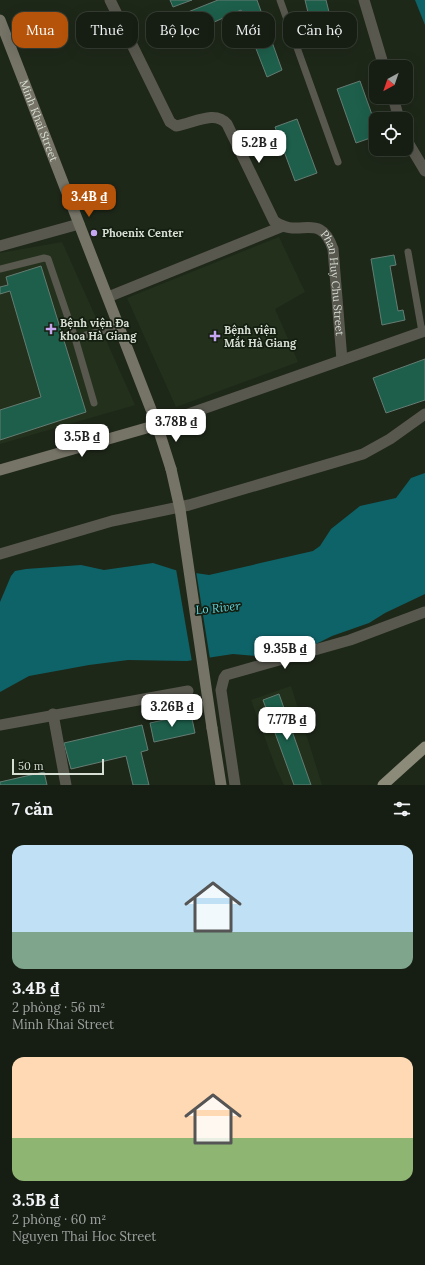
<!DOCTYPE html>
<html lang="vi">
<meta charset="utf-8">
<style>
:root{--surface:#161e13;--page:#1f271c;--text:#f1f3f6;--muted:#9ea2a0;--line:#353c33;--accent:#b45309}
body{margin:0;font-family:Lora,serif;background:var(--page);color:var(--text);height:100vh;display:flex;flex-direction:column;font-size:15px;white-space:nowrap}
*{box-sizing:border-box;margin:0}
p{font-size:13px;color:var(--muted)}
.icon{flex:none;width:22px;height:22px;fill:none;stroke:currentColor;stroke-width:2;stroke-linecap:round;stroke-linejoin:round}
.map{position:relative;height:785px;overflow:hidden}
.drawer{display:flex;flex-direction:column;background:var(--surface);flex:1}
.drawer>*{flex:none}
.hud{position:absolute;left:12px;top:12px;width:401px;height:36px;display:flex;gap:8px}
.needle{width:26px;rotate:220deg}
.buttons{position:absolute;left:369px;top:60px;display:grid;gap:8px}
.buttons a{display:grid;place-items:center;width:44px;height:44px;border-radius:8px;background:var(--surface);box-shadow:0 4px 16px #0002,0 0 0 1px var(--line);font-size:20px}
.scale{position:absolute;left:12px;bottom:10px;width:92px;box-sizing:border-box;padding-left:4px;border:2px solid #d7ded4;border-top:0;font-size:11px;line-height:14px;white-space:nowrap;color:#d7ded4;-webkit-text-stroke:3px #141e10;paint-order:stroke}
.price{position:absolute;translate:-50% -34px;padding:0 9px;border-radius:8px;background:#fff;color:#222;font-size:13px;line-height:26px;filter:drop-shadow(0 1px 2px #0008)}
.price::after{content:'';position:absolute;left:50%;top:24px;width:12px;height:9px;margin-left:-6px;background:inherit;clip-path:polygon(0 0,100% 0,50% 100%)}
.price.active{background:var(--accent);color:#fff}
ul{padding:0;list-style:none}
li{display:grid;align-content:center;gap:8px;height:212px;padding:0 12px}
li span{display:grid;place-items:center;height:124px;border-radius:12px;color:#555}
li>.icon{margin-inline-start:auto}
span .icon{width:72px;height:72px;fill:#fffc;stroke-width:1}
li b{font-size:17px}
h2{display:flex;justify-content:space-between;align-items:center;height:48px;padding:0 12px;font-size:17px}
.chip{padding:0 14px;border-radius:12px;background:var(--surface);box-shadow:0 4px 16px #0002,0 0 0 1px var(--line);font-size:14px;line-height:36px}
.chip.active{background:var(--accent);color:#fff}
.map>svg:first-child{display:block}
</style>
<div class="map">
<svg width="425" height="785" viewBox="0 0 425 785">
<rect width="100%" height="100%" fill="#1e2819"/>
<g fill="#23311c">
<path d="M279,237L305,292L275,309L298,362L176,407L127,298Z"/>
<path d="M62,242L135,405L0,444V253Z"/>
<path d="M291,686L322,785H284L276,768L251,700Z"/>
</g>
<g fill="#0e6369">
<path d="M415,0H425V25Z"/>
<path d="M425,473V594L385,613L369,623L332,636L294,655L257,656L233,654L187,661L128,660L89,665L29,676L0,692V602L11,576L15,571L26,569L81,565L104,570L153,563L175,570L209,575L313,551L320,546L331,529L360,506L396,498L411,478Z"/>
</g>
<path fill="#1e2819" d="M176,569L196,571L210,659L192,662Z"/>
<g fill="#1d5f4b" stroke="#657c73">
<path d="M170,0H192L173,7Z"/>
<path d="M218,0H257L282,70L267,77L241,10L192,32L183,14Z"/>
<path d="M305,0H326L334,32L314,37Z"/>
<path d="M360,81L376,126V136L356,143L337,89Z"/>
<path d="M297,119L317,173L295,181L275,127Z"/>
<path d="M394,255L396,265L390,266L398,311L403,310L405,320L382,325L371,259Z"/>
<path d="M41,266L86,412L0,440V410L41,397L10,291L0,294V287L8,285L6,277Z"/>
<path d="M425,359V400L386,413L373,378Z"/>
<path d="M279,694L311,785H294L263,700Z"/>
<path d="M191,714L195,733L154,742L150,723Z"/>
<path d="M142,725L148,750L141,752L149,785H133L126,756L71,769L64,743Z"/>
<path d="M44,772L47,785H0V782Z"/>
</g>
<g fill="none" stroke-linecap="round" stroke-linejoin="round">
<g stroke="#59584f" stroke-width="7">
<path d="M280,0L338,162"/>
<path d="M408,252L422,332"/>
<path d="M0,269L44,258L48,259L75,338L120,326"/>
<path d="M75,338L94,403"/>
</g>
<path stroke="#59584f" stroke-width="11" d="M0,725L188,691"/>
<g stroke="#59584f" stroke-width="11">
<path id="s1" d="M110,0L170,122L176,126C192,124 215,109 227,124L274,221C299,240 320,210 333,249L342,360"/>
<path d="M364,0L384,67"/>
<path d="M393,97L399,119"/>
<path d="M406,139L425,171"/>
<path d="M0,246L79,224"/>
<path d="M108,297L281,227"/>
<path d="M157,425L425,331"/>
<path d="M0,554L112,521L189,505L363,454L390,439L425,414"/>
<path d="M53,714L66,785"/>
<path d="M235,785L221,690L224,678L226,675L350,640L425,612"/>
</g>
<g stroke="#767467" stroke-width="11">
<path id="s2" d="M0,20L157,425L171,469"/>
<path d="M0,470L157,425"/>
<path d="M212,728L221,785"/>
</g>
<path stroke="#8c8b79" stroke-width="11" d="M383,785L425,747"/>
<path stroke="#767467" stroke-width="11" d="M171,469L180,509L212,728"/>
</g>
<g fill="#c5a7f1" stroke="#141e10" stroke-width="1.5">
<circle cx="94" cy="233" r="4"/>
<path d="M49 323h4v4h4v4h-4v4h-4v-4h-4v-4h4z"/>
<path d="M213 330h4v4h4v4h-4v4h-4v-4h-4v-4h4z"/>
</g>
<g text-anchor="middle" stroke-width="3.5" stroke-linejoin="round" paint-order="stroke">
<g font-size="11" fill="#d7ded4" stroke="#141e10">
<text dy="4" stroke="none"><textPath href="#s2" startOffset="108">Minh Khai Street</textPath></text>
<text dy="4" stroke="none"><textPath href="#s1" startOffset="410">Phan Huy Chu Street</textPath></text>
</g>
<g font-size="11" font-weight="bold" fill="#d7ded4" stroke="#141e10" text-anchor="start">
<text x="102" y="237">Phoenix Center</text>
<text x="60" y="327">Bệnh viện Đa<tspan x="60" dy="13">khoa Hà Giang</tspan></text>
<text x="224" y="334">Bệnh viện<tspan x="224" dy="13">Mắt Hà Giang</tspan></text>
</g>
<g font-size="12" font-style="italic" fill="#61d3dd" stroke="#141e10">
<text transform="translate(218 608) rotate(-6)" y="4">Lo River</text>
</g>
</g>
</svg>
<div class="buttons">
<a><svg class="needle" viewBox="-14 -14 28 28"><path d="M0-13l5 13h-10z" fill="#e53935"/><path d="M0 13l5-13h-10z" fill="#9ea2a0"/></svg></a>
<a><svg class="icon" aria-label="locate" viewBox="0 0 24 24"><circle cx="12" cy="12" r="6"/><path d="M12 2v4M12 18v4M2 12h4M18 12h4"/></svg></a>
</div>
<div class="scale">50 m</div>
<b class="price" style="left:259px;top:164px">5.2B ₫</b>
<b class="price active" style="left:89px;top:218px">3.4B ₫</b>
<b class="price" style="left:176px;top:443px">3.78B ₫</b>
<b class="price" style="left:82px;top:458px">3.5B ₫</b>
<b class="price" style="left:285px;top:670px">9.35B ₫</b>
<b class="price" style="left:172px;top:728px">3.26B ₫</b>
<b class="price" style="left:287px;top:741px">7.77B ₫</b>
<div class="hud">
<a class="chip active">Mua</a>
<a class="chip">Thuê</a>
<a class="chip">Bộ lọc</a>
<a class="chip">Mới</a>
<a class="chip">Căn hộ</a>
</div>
</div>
<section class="drawer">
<h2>7 căn<svg class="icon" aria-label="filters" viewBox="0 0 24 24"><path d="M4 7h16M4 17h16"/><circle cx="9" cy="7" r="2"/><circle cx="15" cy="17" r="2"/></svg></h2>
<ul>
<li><span style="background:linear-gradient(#bfe0f5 70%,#7fa58c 0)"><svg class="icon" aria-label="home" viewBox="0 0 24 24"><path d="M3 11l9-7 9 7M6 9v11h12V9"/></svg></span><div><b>3.4B ₫</b><p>2 phòng · 56 m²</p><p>Minh Khai Street</p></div></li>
<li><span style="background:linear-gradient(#ffd9b3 65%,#8fb573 0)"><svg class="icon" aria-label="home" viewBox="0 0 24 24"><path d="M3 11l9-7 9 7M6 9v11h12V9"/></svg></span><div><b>3.5B ₫</b><p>2 phòng · 60 m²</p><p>Nguyen Thai Hoc Street</p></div></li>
</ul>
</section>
